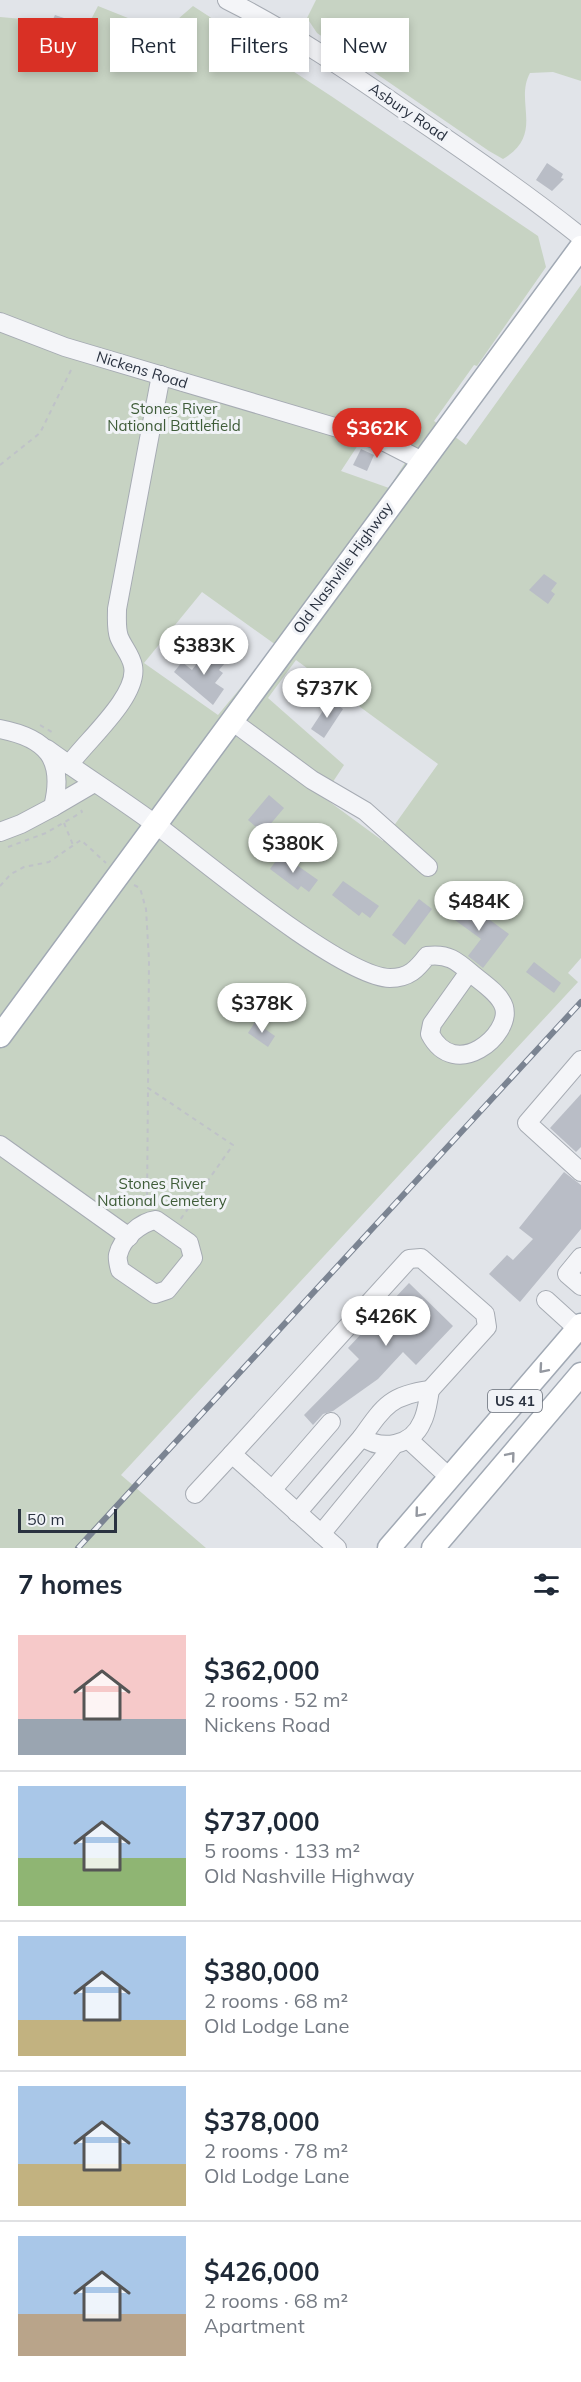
<!DOCTYPE html>
<meta charset="utf-8">
<style>
:root{--surface:#fff;--page:#f6f6f7;--text:#1f2937;--muted:#747a83;--line:#e0e1e3;--accent:#d93025}
body{margin:0;font-family:Mulish,sans-serif;background:var(--page);color:var(--text);height:100vh;display:flex;flex-direction:column;font-size:22px;white-space:nowrap}
*{box-sizing:border-box;margin:0}
p{font-size:20px;color:var(--muted)}
.icon{flex:none;width:33px;height:33px;fill:none;stroke:currentColor;stroke-width:2;stroke-linecap:round;stroke-linejoin:round}
.map{position:relative;height:1548px;overflow:hidden}
.side{display:flex;flex-direction:column;background:var(--surface);flex:1}
.side>*{flex:none}
.guide{position:absolute;left:18px;top:18px;width:546px;height:54px;display:flex;gap:12px}
.scale{position:absolute;left:18px;bottom:15px;width:99px;box-sizing:border-box;padding-left:6px;border:3px solid #2a3240;border-top:0;font-size:16px;line-height:21px;white-space:nowrap;color:#2a3240;-webkit-text-stroke:4px #f1f3f7;paint-order:stroke}
.price{position:absolute;translate:-50% -51px;padding:0 14px;border-radius:21px;background:#fff;color:#222;font-size:20px;line-height:39px;filter:drop-shadow(0 2px 3px #0008)}
.price::after{content:'';position:absolute;left:50%;top:36px;width:18px;height:14px;margin-left:-9px;background:inherit;clip-path:polygon(0 0,100% 0,50% 100%)}
.price.selected{background:var(--accent);color:#fff}
ul{padding:0;list-style:none}
li{display:flex;align-items:center;gap:18px;height:150px;padding:0 18px}
li+li{border-top:2px solid var(--line)}
li span{display:grid;place-items:center;flex:none;width:168px;height:120px;border-radius:0px;color:#555}
li>.icon{margin-inline-start:auto}
span .icon{width:72px;height:72px;fill:#fffc;stroke-width:1}
li b{font-size:26px}
h2{display:flex;justify-content:space-between;align-items:center;height:72px;padding:0 18px;font-size:26px}
.tag{padding:0 21px;border-radius:0px;background:var(--surface);box-shadow:0 3px 9px #0003;font-size:21px;line-height:54px}
.tag.selected{background:var(--accent);color:#fff}
.map>svg:first-child{display:block}
</style>
<div class="map">
<svg width="581" height="1548" viewBox="0 0 581 1548">
<rect width="100%" height="100%" fill="#e1e4e9"/>
<g fill="#c7d3c3" fill-rule="evenodd">
<path d="M316,0H581V81L553,72L530,73C514,102 545,134 503,159L489,151L317,33L307,18Z"/>
<path d="M98,6L163,32L193,6L331,96L538,236L546,267L477,366L474,365L434,421L466,445L581,285V958L568,973L578,982L121,1475L206,1548H0V17L23,19L30,51L68,64ZM360,442L408,458L389,488L341,471ZM202,592L276,645L218,715L144,663ZM296,660L438,764L383,841L323,797L344,765L268,698Z"/>
</g>
<path fill="#9eb2c8" d="M172,636L180,642L168,657L160,650Z"/>
<g fill="#b9bdc6">
<path d="M55,15L73,21L71,26L73,27L67,46L44,38Z"/>
<path d="M547,163L563,174L561,178L564,179L552,191L536,180Z"/>
<path d="M361,449L374,455L367,471L353,465Z"/>
<path d="M544,574L557,583L551,591L555,594L548,604L529,590Z"/>
<path d="M207,650L225,663L219,670L223,673L215,683L224,689L213,705L174,672L182,662L192,670Z"/>
<path d="M330,700L343,709L324,738L311,729Z"/>
<path d="M269,795L284,808L263,833L248,820Z"/>
<path d="M281,854L318,880L309,892L301,886L298,890L270,869Z"/>
<path d="M343,881L379,906L370,918L362,912L359,916L332,895Z"/>
<path d="M460,898L509,934L483,968L468,956L481,939L448,915Z"/>
<path d="M419,899L432,909L405,945L392,935Z"/>
<path d="M534,962L561,983L554,993L526,972Z"/>
<path d="M255,1022L275,1036L268,1047L248,1033Z"/>
<path d="M581,1094V1147L576,1152L550,1128Z"/>
<path d="M564,1172L581,1185V1229L520,1302L489,1274L507,1255L513,1260L533,1239L519,1228Z"/>
<path d="M409,1283L453,1326L416,1365L403,1352L378,1379L333,1411L323,1414L313,1425L304,1415L359,1359L348,1348Z"/>
</g>
<g fill="none" stroke-linecap="round" stroke-linejoin="round">
<defs>
<g id="minor">
<path d="M227,0C291,32 351,73 410,114C468,153 526,193 581,237"/>
<path d="M0,322L65,347L385,442L422,461"/>
<path d="M232,721L312,780L365,811L428,867"/>
<path d="M0,729C47,738 65,759 53,807L21,824L0,832"/>
<path d="M47,749C84,776 123,800 159,827C203,860 342,977 390,978C409,978 417,969 427,956C448,953 457,961 472,974C483,983 500,994 504,1007C512,1035 455,1082 430,1034L432,1024L469,972"/>
<path d="M69,765C86,741 139,696 133,666C131,655 123,647 119,637C116,628 117,619 117,609L161,375"/>
<path d="M53,807L94,783"/>
<path d="M581,1060L527,1123L581,1172"/>
<path d="M0,1145L129,1237"/>
<path d="M156,1220L189,1243L193,1258L167,1290L155,1294L120,1270C119,1266 117,1259 118,1255C122,1238 141,1222 156,1220Z"/>
<path d="M581,1257L567,1274L581,1286"/>
<path d="M546,1300L578,1329"/>
<path d="M430,1390C428,1400 427,1413 422,1422C412,1446 382,1451 362,1437C384,1406 391,1395 430,1390Z"/>
<path d="M409,1440L449,1477"/>
<path d="M272,1490L331,1422"/>
<path d="M195,1494L232,1454"/>
<path d="M297,1513L362,1437"/>
<path d="M321,1534L394,1445"/>
<path d="M337,1548L232,1454L409,1259L421,1258L485,1314L487,1327L430,1390"/>
</g>
<g id="major">
<path d="M0,1036L581,247"/>
<path d="M389,1548L581,1325"/>
<path d="M433,1548L581,1374"/>
</g>
</defs>
<use href="#minor" stroke="#a6abb3" stroke-width="20"/>
<use href="#major" stroke="#a1a9b4" stroke-width="25"/>
<g stroke="#bfc2c8" stroke-width="2" stroke-dasharray="4.5 4.5" stroke-linecap="butt">
<path d="M0,465L40,433L73,366"/>
<path d="M40,725L55,734"/>
<path d="M64,823L73,845"/>
<path d="M8,847L46,833L82,812L81,810"/>
<path d="M134,885L140,888L146,909L149,960L148,1088L233,1145L180,1220"/>
<path d="M0,886L11,874L24,867L49,862L81,840L106,863"/>
<path d="M147,1205L148,1088"/>
</g>
<use href="#minor" stroke="#f4f5f8" stroke-width="18"/>
<use href="#major" stroke="#fff" stroke-width="22"/>
<defs>
<path id="rail" d="M78,1548L581,1002"/>
</defs>
<use href="#rail" stroke="#7b8492" stroke-width="6"/>
<use href="#rail" stroke="#f1f3f7" stroke-width="4" stroke-dasharray="11" stroke-linecap="butt"/>
</g>
<defs><path id="oneway-chevron" d="M-2-3.5L2.5 0L-2 3.5" fill="none" stroke-width="1.6" stroke-linecap="round" stroke-linejoin="round" transform="scale(1.5)"/></defs>
<g stroke="#9498a0">
<use href="#oneway-chevron" transform="translate(543 1369) rotate(131)"/>
<use href="#oneway-chevron" transform="translate(511 1456) rotate(-50)"/>
<use href="#oneway-chevron" transform="translate(419 1513) rotate(130)"/>
</g>
<g text-anchor="middle" stroke-width="6" stroke-linejoin="round" paint-order="stroke">
<rect fill="#f1f3f7" stroke="#666c77" stroke-width="1.5" x="488" y="1390" width="54" height="22" rx="4.5"/>
<g font-size="14" font-weight="bold" fill="#2a3240">
<text x="515" y="1406">US 41</text>
</g>
<g font-size="15" fill="#2a3240" stroke="#f1f3f7">
<text transform="translate(408 112) rotate(34)" y="5">Asbury Road</text>
<text transform="translate(142 370) rotate(17)" y="5">Nickens Road</text>
<text transform="translate(343 568) rotate(-54)" y="5">Old Nashville Highway</text>
</g>
<g font-size="15" fill="#3e5c38" stroke="#f1f3f7">
<text x="174" y="414">Stones River<tspan x="174" dy="17">National Battlefield</tspan></text>
<text x="162" y="1189">Stones River<tspan x="162" dy="17">National Cemetery</tspan></text>
</g>
</g>
</svg>
<div class="scale">50 m</div>
<b class="price selected" style="left:377px;top:459px">$362K</b>
<b class="price" style="left:204px;top:676px">$383K</b>
<b class="price" style="left:327px;top:719px">$737K</b>
<b class="price" style="left:293px;top:874px">$380K</b>
<b class="price" style="left:479px;top:932px">$484K</b>
<b class="price" style="left:262px;top:1034px">$378K</b>
<b class="price" style="left:386px;top:1347px">$426K</b>
<div class="guide">
<a class="tag selected">Buy</a>
<a class="tag">Rent</a>
<a class="tag">Filters</a>
<a class="tag">New</a>
</div>
</div>
<section class="side">
<h2>7 homes<svg class="icon" aria-label="filters" viewBox="0 0 24 24"><path d="M4 7h16M4 17h16"/><circle cx="9" cy="7" r="2"/><circle cx="15" cy="17" r="2"/></svg></h2>
<ul>
<li><span style="background:linear-gradient(#f6c9c9 70%,#9aa5b1 0)"><svg class="icon" aria-label="home" viewBox="0 0 24 24"><path d="M3 11l9-7 9 7M6 9v11h12V9"/></svg></span><div><b>$362,000</b><p>2 rooms · 52 m²</p><p>Nickens Road</p></div></li>
<li><span style="background:linear-gradient(#a9c7e8 60%,#8fb573 0)"><svg class="icon" aria-label="home" viewBox="0 0 24 24"><path d="M3 11l9-7 9 7M6 9v11h12V9"/></svg></span><div><b>$737,000</b><p>5 rooms · 133 m²</p><p>Old Nashville Highway</p></div></li>
<li><span style="background:linear-gradient(#a9c7e8 70%,#c2b280 0)"><svg class="icon" aria-label="home" viewBox="0 0 24 24"><path d="M3 11l9-7 9 7M6 9v11h12V9"/></svg></span><div><b>$380,000</b><p>2 rooms · 68 m²</p><p>Old Lodge Lane</p></div></li>
<li><span style="background:linear-gradient(#a9c7e8 65%,#c2b280 0)"><svg class="icon" aria-label="home" viewBox="0 0 24 24"><path d="M3 11l9-7 9 7M6 9v11h12V9"/></svg></span><div><b>$378,000</b><p>2 rooms · 78 m²</p><p>Old Lodge Lane</p></div></li>
<li><span style="background:linear-gradient(#a9c7e8 65%,#b9a48a 0)"><svg class="icon" aria-label="home" viewBox="0 0 24 24"><path d="M3 11l9-7 9 7M6 9v11h12V9"/></svg></span><div><b>$426,000</b><p>2 rooms · 68 m²</p><p>Apartment</p></div></li>
</ul>
</section>
